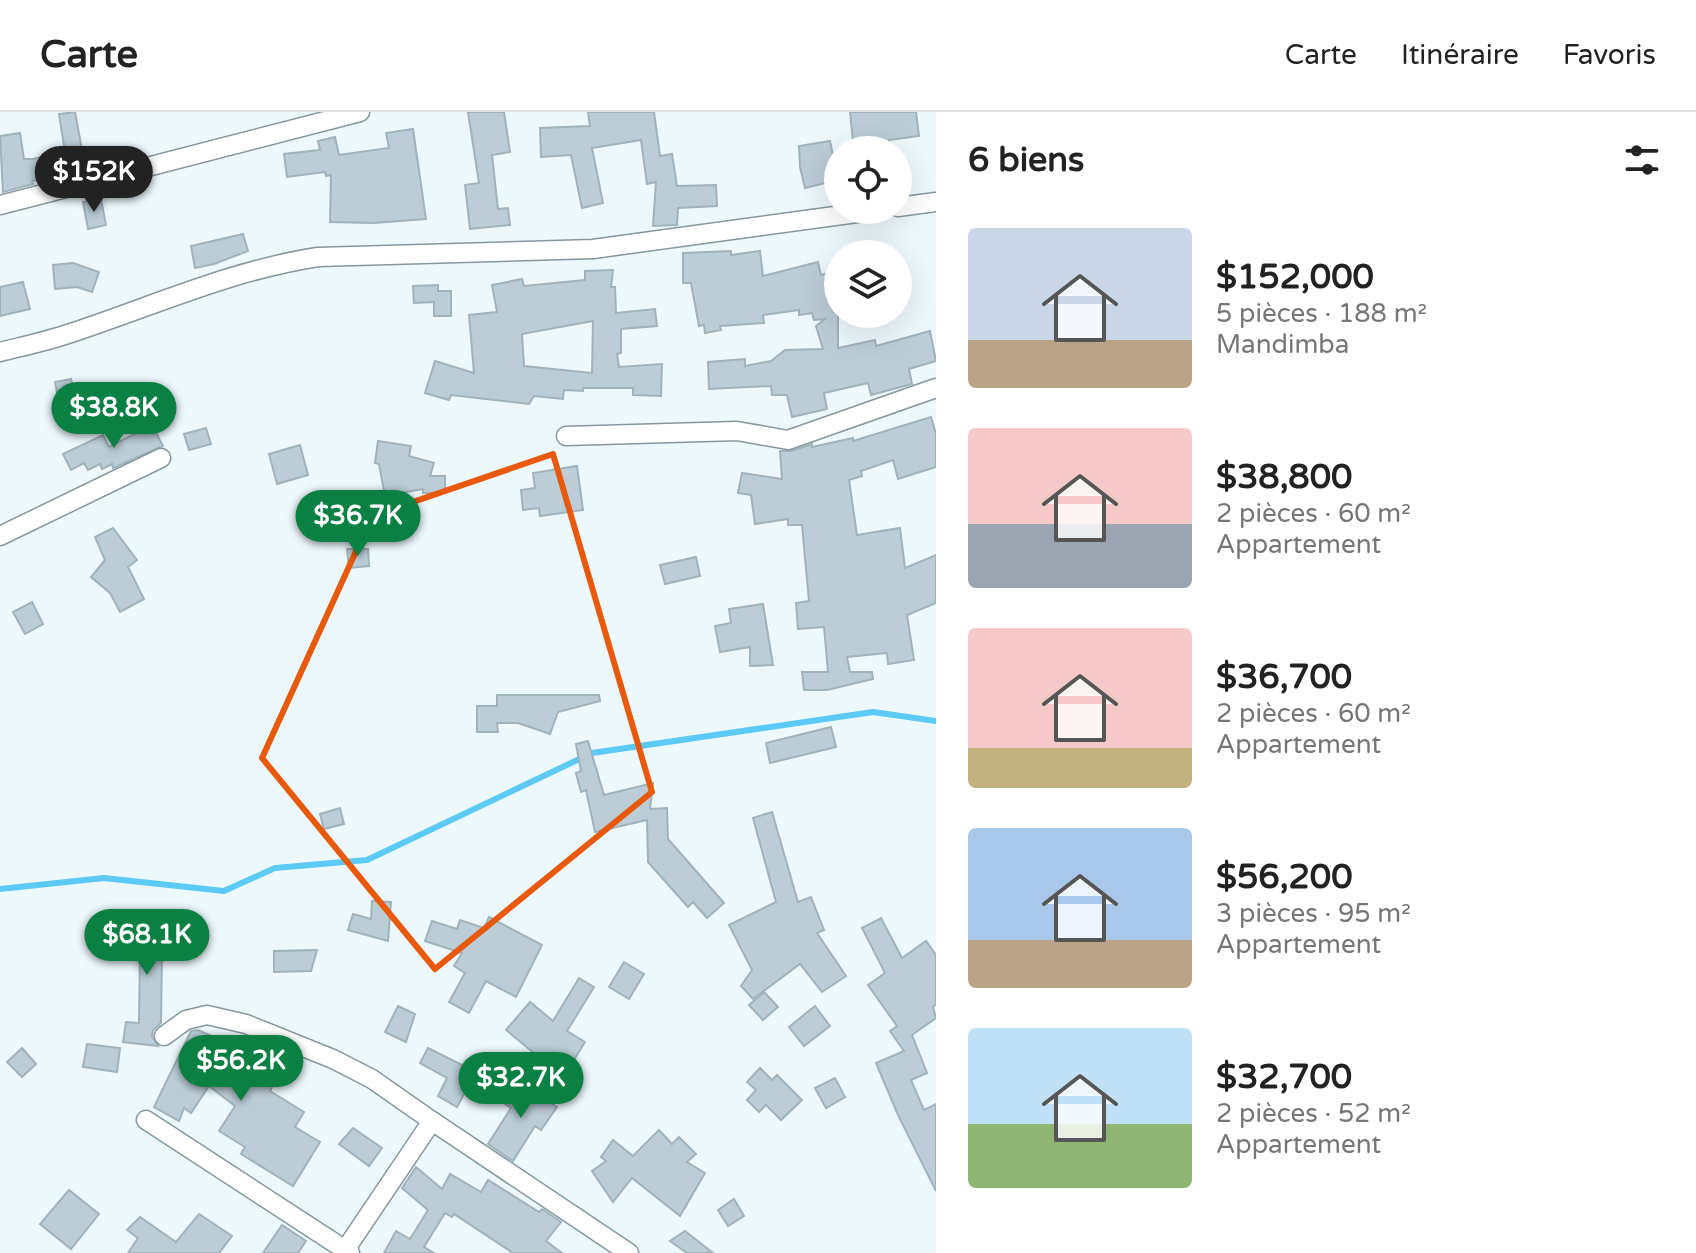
<!DOCTYPE html>
<html lang="fr">
<meta charset="utf-8">
<style>
:root{--surface:#fff;--page:#f2f2f2;--text:#222;--muted:#767676;--line:#e0e0e0;--accent:#0b8043}
body{margin:0;font-family:"Varela Round",sans-serif;background:var(--page);color:var(--text);height:100vh;display:flex;flex-direction:column;font-size:30px;white-space:nowrap}
*{box-sizing:border-box;margin:0}
p{font-size:26px;color:var(--muted)}
.icon{flex:none;width:44px;height:44px;fill:none;stroke:currentColor;stroke-width:2;stroke-linecap:round;stroke-linejoin:round}
.map{position:relative;flex:1;overflow:hidden}
.side{display:flex;flex-direction:column;background:var(--surface);width:760px}
.side>*{flex:none}
.fabs{position:absolute;left:824px;top:24px;display:grid;gap:16px}
.fabs a{display:grid;place-items:center;width:88px;height:88px;border-radius:50%;background:var(--surface);box-shadow:0 8px 32px #0002;font-size:40px}
.price{position:absolute;translate:-50% -68px;padding:0 18px;border-radius:28px;background:var(--accent);color:#fff;font-size:26px;line-height:52px;filter:drop-shadow(0 2px 4px #0008)}
.price::after{content:'';position:absolute;left:50%;top:48px;width:24px;height:18px;margin-left:-12px;background:inherit;clip-path:polygon(0 0,100% 0,50% 100%)}
.price.selected{background:#222;color:#fff}
ul{padding:0;list-style:none}
li{display:flex;align-items:center;gap:24px;height:200px;padding:0 32px}
li span{display:grid;place-items:center;flex:none;width:224px;height:160px;border-radius:8px;color:#555}
li>.icon{margin-inline-start:auto}
span .icon{width:96px;height:96px;fill:#fffc;stroke-width:1}
li b{font-size:34px}
h2{display:flex;justify-content:space-between;align-items:center;height:96px;padding:0 32px;font-size:34px}
header{display:flex;align-items:center;gap:48px;box-sizing:border-box;height:112px;padding:0 40px;background:var(--surface);border-bottom:2px solid var(--line)}
header strong{font-size:38px}
nav{display:flex;gap:44px;margin-inline-start:auto;font-size:28px}
main{display:flex;flex:1;min-height:0}
.map>svg:first-child{display:block}
</style>
<header>
<strong>Carte</strong>
<nav><a>Carte</a><a>Itinéraire</a><a>Favoris</a></nav>
</header>
<main>
<div class="map">
<svg width="936" height="1141" viewBox="0 0 936 1141">
<rect width="100%" height="100%" fill="#edf8fd"/>
<g fill="none" stroke-linecap="round" stroke-linejoin="round">
<path stroke="#5ccaf6" stroke-width="6" d="M0,777L104,766L224,779L275,756L367,748L592,641L873,600L936,609"/>
</g>
<g fill="#bbcdd6" stroke="#a0b2ba" stroke-width="2" fill-rule="evenodd">
<path d="M75,0L83,43L69,46L73,62L32,69L33,72L3,80L0,24L20,21L24,47H33L65,40L59,2Z"/>
<path d="M468,0H504L510,40L492,43L498,97L508,96L510,113L470,117L465,73L479,71Z"/>
<path d="M588,0H654L660,44L672,42L677,74L716,73L717,94L678,96L677,113L653,114L656,70L647,72L641,28L592,36L603,91L582,96L571,43L541,45L540,16L590,14Z"/>
<path d="M850,0H916L919,24L889,28L890,38H854Z"/>
<path d="M413,17L426,107L373,111L330,110L331,63L326,64L325,60L287,65L284,42L320,38L318,29L335,25L339,43L389,36L386,21Z"/>
<path d="M830,29L838,68L805,76L800,55L799,34Z"/>
<path d="M101,87L106,113L88,117L83,90Z"/>
<path d="M243,122L248,139L214,152L195,156L191,134Z"/>
<path d="M731,139V143L760,139L763,164L818,150L821,163L838,158V236L875,228L876,234L930,219L936,249L909,257L912,272L871,283L868,271L824,281L827,297L792,305L787,283H772L771,274L709,277L708,250L745,247V254L771,249L785,238L823,237L816,214L825,207L814,208L812,201L799,203V198L763,203L764,211L720,214L721,218L705,221L704,213L699,214L691,171H683V141Z"/>
<path d="M73,151L99,160L92,180L77,175L55,177L53,153Z"/>
<path d="M613,158L611,175H615L616,201L655,197L657,214L621,217V241L617,242L619,255L662,252L661,284L633,283V276H583V279L564,278L563,287L534,284L529,292L451,283L449,288L425,281L435,249L474,261L469,203L497,200L492,173L522,167L524,174L585,168V159ZM593,209L592,261L524,254L522,222Z"/>
<path d="M23,170L30,197L0,204V175Z"/>
<path d="M438,173V179H451V204H434V190L414,191L413,174Z"/>
<path d="M71,267L77,291L60,295L55,270Z"/>
<path d="M931,305L936,322V355L898,367L893,348L861,359L862,364L849,368L857,423L900,416L905,456L936,443V491L907,503L914,548L888,552L887,541L847,545L850,560H872L873,567L827,578H804L802,560H828L824,515L798,517L796,491L809,489L802,413H788V407L755,412L751,383L738,381L742,361L782,367L780,339H791L812,332V335L853,326V329Z"/>
<path d="M152,313L163,334L113,356L112,352L102,357L100,352L88,358L84,351L71,358L63,342L103,323L109,335Z"/>
<path d="M206,316L211,332L189,338L184,322Z"/>
<path d="M378,329L411,334L409,344L434,351L430,364H445V381H423V377L385,384L379,352L375,351Z"/>
<path d="M300,333L308,363L277,372L269,342Z"/>
<path d="M577,354L583,398L540,404L539,396L523,398L521,378L535,376L533,361Z"/>
<path d="M113,416L137,448L128,455L144,487L120,500L110,481L91,465L105,448L95,425Z"/>
<path d="M347,437H368L369,454L349,456Z"/>
<path d="M696,445L700,464L665,472L660,453Z"/>
<path d="M32,490L43,512L25,522L13,500Z"/>
<path d="M763,492L773,553L750,554V535L720,540L715,514L731,511L729,497Z"/>
<path d="M497,583H599L600,589L558,600L550,622L518,611H497L498,620H477V594H497Z"/>
<path d="M831,615L836,635L770,651L766,631Z"/>
<path d="M588,629L604,683L653,671L650,697L667,696L668,727L724,791L707,806L693,790L688,795L648,750L647,708L595,720L586,678L581,680L576,661L581,659L576,632Z"/>
<path d="M340,696L344,712L324,717L320,702Z"/>
<path d="M772,700L798,790L811,785L824,818L817,821L846,864L822,880L800,852L753,887L741,874L752,858L729,813L776,790L753,706Z"/>
<path d="M372,789L391,790L388,829L348,818L353,802L371,807Z"/>
<path d="M149,801L150,815H168L167,836H162L161,911L153,918L152,924L158,934L123,930L126,910L139,911L140,840L130,841L127,803Z"/>
<path d="M489,805L542,833L516,885L486,869L469,901L449,890L465,861L454,854L462,841L425,829L432,809L457,817L460,808L484,816Z"/>
<path d="M881,806L902,846L926,829L936,843V892L933,895L936,906L912,923L927,961L911,968L924,998L936,992V1079L898,1003L876,951L904,939L890,919L897,914L868,873L885,861L862,816Z"/>
<path d="M317,838L311,859L274,860V839Z"/>
<path d="M624,850L644,862L629,887L609,875Z"/>
<path d="M579,866L594,875L567,919L585,930L572,951L554,940L546,951L506,918L530,890L553,909Z"/>
<path d="M764,880L778,895L763,908L749,893Z"/>
<path d="M398,894L415,902L406,930L385,920Z"/>
<path d="M815,894L830,914L804,934L789,915Z"/>
<path d="M198,918L282,955L270,979L304,1000L295,1015L320,1030L293,1074L241,1042L245,1035L219,1019L235,994L209,974L191,1001L184,996L179,1009L154,995L191,919Z"/>
<path d="M87,932L120,936L117,960L83,955Z"/>
<path d="M22,936L36,952L22,965L7,950Z"/>
<path d="M428,936L476,960L457,995L438,984L447,966L420,951Z"/>
<path d="M760,956L772,968L777,963L802,988L781,1008L766,993L759,1000L747,988L756,978L747,970Z"/>
<path d="M835,966L845,985L826,996L815,976Z"/>
<path d="M517,970L557,995L541,1018L535,1014L513,1049L488,1032L511,996L502,990Z"/>
<path d="M353,1016L382,1036L369,1054L339,1032Z"/>
<path d="M659,1018L672,1032L679,1025L696,1042L687,1050L705,1061L680,1104L632,1066L613,1090L592,1059L606,1049L601,1045L613,1028L633,1044Z"/>
<path d="M416,1055L442,1077L450,1062L481,1080L488,1068L539,1100L542,1097L561,1110L546,1129L562,1141H513L454,1102L452,1105L445,1101L424,1135L434,1141H384L396,1119L410,1127L428,1098L402,1076Z"/>
<path d="M69,1078L99,1102L71,1137L40,1112Z"/>
<path d="M734,1087L744,1104L728,1114L718,1098Z"/>
<path d="M199,1102L232,1124L219,1141H128L138,1126L127,1118L140,1105L176,1130Z"/>
<path d="M282,1113L306,1129L298,1141H263Z"/>
<path d="M685,1119L713,1141H687L670,1129Z"/>
</g>
<g fill="none" stroke-linecap="round" stroke-linejoin="round">
<defs>
<g id="street">
<path d="M0,93L360,0"/>
<path d="M898,95L936,90"/>
<path d="M0,240C24,234 48,229 71,221C153,194 232,158 318,145L593,137L879,98"/>
<path d="M566,324L737,319L788,328L936,276"/>
<path d="M0,424L161,346"/>
<path d="M164,924L186,908L207,903L246,912L333,947L372,967L432,1009"/>
<path d="M146,1008L350,1141"/>
<path d="M343,1141L432,1009L629,1141"/>
</g>
</defs>
<use href="#street" stroke="#86979f" stroke-width="21"/>
<use href="#street" stroke="#fff" stroke-width="18"/>
</g>
<path fill="none" stroke="#e8590c" stroke-width="6" stroke-linejoin="round" d="M553,342L652,680L435,857L262,646L372,404Z"/>
</svg>
<div class="fabs">
<a><svg class="icon" aria-label="locate" viewBox="0 0 24 24"><circle cx="12" cy="12" r="6"/><path d="M12 2v4M12 18v4M2 12h4M18 12h4"/></svg></a>
<a><svg class="icon" aria-label="layers" viewBox="0 0 24 24"><path d="M12 4l9 5-9 5-9-5zM3 14l9 5 9-5"/></svg></a>
</div>
<b class="price selected" style="left:94px;top:102px">$152K</b>
<b class="price" style="left:114px;top:338px">$38.8K</b>
<b class="price" style="left:358px;top:446px">$36.7K</b>
<b class="price" style="left:147px;top:865px">$68.1K</b>
<b class="price" style="left:241px;top:991px">$56.2K</b>
<b class="price" style="left:521px;top:1008px">$32.7K</b>
</div>
<section class="side">
<h2>6 biens<svg class="icon" aria-label="filters" viewBox="0 0 24 24"><path d="M4 7h16M4 17h16"/><circle cx="9" cy="7" r="2"/><circle cx="15" cy="17" r="2"/></svg></h2>
<ul>
<li><span style="background:linear-gradient(#c9d6e8 70%,#b9a48a 0)"><svg class="icon" aria-label="home" viewBox="0 0 24 24"><path d="M3 11l9-7 9 7M6 9v11h12V9"/></svg></span><div><b>$152,000</b><p>5 pièces · 188 m²</p><p>Mandimba</p></div></li>
<li><span style="background:linear-gradient(#f6c9c9 60%,#9aa5b1 0)"><svg class="icon" aria-label="home" viewBox="0 0 24 24"><path d="M3 11l9-7 9 7M6 9v11h12V9"/></svg></span><div><b>$38,800</b><p>2 pièces · 60 m²</p><p>Appartement</p></div></li>
<li><span style="background:linear-gradient(#f6c9c9 75%,#c2b280 0)"><svg class="icon" aria-label="home" viewBox="0 0 24 24"><path d="M3 11l9-7 9 7M6 9v11h12V9"/></svg></span><div><b>$36,700</b><p>2 pièces · 60 m²</p><p>Appartement</p></div></li>
<li><span style="background:linear-gradient(#a9c7e8 70%,#b9a48a 0)"><svg class="icon" aria-label="home" viewBox="0 0 24 24"><path d="M3 11l9-7 9 7M6 9v11h12V9"/></svg></span><div><b>$56,200</b><p>3 pièces · 95 m²</p><p>Appartement</p></div></li>
<li><span style="background:linear-gradient(#bfe0f5 60%,#8fb573 0)"><svg class="icon" aria-label="home" viewBox="0 0 24 24"><path d="M3 11l9-7 9 7M6 9v11h12V9"/></svg></span><div><b>$32,700</b><p>2 pièces · 52 m²</p><p>Appartement</p></div></li>
</ul>
</section>
</main>
